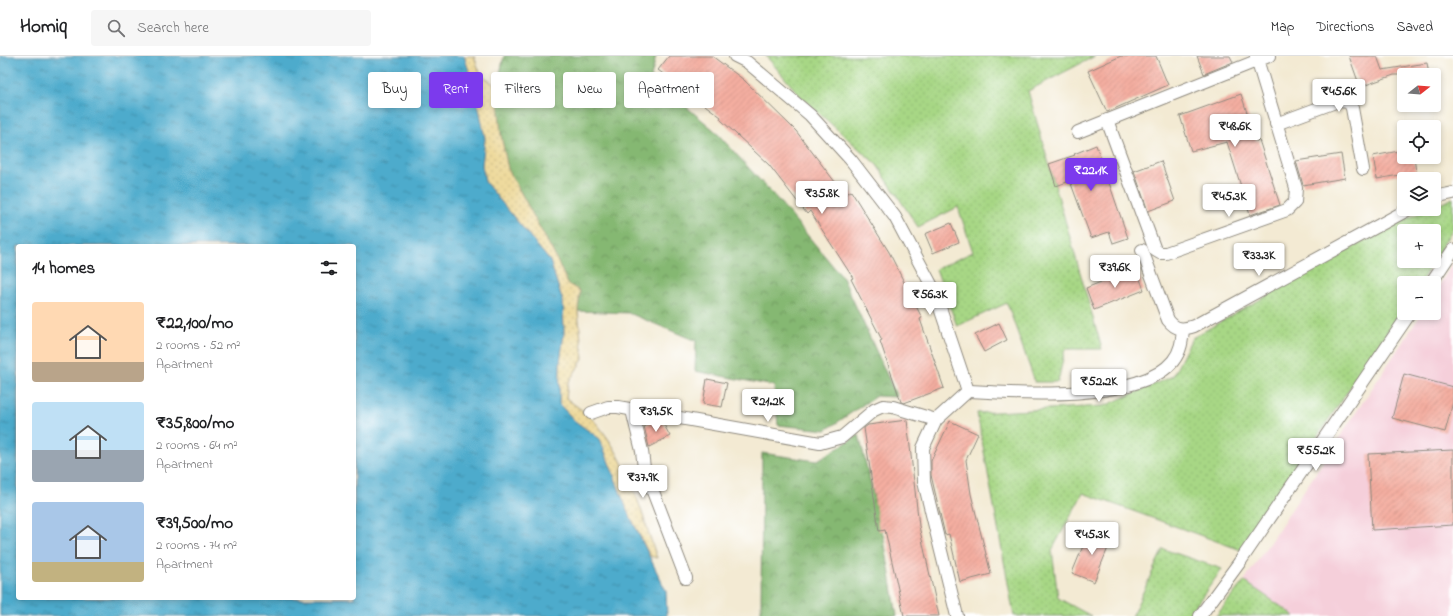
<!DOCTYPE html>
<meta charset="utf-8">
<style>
:root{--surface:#fff;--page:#f6f6f6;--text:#202124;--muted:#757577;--line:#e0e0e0;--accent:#7c3aed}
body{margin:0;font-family:"Indie Flower",sans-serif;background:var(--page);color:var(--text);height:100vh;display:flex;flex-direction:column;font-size:15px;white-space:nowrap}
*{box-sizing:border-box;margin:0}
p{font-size:13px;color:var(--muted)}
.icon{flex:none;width:22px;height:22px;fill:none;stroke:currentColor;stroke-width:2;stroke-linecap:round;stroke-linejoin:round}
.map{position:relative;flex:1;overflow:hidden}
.details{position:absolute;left:16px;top:188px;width:340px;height:356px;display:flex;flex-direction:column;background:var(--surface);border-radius:4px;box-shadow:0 2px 6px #0003}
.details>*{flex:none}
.hud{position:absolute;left:368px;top:16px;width:380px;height:36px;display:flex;gap:8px}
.needle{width:26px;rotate:73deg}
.tools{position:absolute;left:1397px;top:12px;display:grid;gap:8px}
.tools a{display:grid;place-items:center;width:44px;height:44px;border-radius:4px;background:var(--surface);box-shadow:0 2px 6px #0003;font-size:20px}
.price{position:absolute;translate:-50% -34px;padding:0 9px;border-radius:4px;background:#fff;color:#222;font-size:13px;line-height:26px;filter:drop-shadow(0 1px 2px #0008)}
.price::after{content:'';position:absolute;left:50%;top:24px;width:12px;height:9px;margin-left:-6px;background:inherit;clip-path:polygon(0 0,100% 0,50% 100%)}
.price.selected{background:var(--accent);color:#fff}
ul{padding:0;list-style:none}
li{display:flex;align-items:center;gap:12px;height:100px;padding:0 16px}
li span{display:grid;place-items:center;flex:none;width:112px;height:80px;border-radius:4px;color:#555}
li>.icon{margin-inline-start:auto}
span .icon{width:48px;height:48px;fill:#fffc;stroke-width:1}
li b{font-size:17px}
h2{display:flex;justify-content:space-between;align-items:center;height:48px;padding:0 16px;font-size:17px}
.chip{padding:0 14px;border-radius:4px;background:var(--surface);box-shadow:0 2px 6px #0003;font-size:14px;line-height:36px}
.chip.selected{background:var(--accent);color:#fff}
header{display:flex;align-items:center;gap:24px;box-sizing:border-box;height:56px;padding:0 20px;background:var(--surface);border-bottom:1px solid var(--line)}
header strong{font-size:19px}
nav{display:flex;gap:22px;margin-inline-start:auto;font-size:14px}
.search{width:280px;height:36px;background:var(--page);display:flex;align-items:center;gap:10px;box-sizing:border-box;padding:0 14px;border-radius:4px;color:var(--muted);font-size:15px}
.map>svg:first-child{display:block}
</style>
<header>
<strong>Homiq</strong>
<div class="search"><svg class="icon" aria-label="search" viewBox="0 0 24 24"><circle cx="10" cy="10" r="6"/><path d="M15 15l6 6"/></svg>Search here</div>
<nav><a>Map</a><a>Directions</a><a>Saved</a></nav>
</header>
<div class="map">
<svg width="1453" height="560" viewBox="0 0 1453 560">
<defs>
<pattern id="grass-dots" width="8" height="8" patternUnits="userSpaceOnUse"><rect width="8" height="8" fill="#a7d785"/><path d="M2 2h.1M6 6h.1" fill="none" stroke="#90b973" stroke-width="1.8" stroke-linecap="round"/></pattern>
<pattern id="forest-crowns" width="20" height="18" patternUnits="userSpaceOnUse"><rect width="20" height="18" fill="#85b872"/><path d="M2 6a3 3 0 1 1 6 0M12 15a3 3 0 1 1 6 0" fill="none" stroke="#6d965e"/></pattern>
<pattern id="sand-dots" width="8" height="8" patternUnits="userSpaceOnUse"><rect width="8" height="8" fill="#eeda9e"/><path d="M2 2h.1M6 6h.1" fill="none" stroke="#cb8" stroke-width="1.8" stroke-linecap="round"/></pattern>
<pattern id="water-ripples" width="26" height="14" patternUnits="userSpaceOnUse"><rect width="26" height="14" fill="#4dabcc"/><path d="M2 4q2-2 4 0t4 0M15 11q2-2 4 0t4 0" fill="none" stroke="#408ba6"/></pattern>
<pattern id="building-hatch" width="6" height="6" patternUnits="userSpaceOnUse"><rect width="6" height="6" fill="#f4aea0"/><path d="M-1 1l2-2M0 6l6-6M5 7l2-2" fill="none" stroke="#d1968a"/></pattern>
</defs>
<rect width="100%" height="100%" fill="#fff"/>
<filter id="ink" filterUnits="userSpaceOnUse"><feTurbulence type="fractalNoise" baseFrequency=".025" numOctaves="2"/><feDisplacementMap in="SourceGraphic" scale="8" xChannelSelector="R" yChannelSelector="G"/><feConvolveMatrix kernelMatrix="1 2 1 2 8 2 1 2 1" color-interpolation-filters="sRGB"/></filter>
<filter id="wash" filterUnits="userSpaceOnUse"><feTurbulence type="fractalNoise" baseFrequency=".012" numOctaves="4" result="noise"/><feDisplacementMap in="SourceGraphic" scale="16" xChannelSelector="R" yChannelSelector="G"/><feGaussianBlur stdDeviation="0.9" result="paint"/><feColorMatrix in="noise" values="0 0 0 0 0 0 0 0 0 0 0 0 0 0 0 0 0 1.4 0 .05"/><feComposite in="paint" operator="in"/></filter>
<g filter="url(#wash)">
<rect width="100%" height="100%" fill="#f3ead3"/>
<path fill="#f5cfda" d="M1453,207V560H1216L1244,525L1422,257H1434V238Z"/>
<g fill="url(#grass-dots)" stroke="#698158">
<path d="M766,0H1095L1028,35L1102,293H1065L1058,326H1035L1007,247L957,270L936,213L973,196L958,151L918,171L877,109L801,41Z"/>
<path d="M1453,142V172L1434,204V175H1404V205H1433L1420,227H1404V251L1241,494L1083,437L1052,494L1058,542L1091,560H1014L977,357L1104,350L1173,320L1192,282L1392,169L1429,153H1434V151Z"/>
<path d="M1163,493L1222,513L1188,560H1132Z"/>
<path d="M1244,525L1295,560H1216Z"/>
</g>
<g fill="url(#forest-crowns)" stroke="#58724e">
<path d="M504,0H656L651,21L715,75L779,145L843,222L897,341L876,340L826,374L778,369L774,330L695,315L696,285L629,257L578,255L580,235L568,228L553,196L508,113L501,79L497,31Z"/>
<path d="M859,379L884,483L897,560H761L762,397L816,405Z"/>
</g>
<path fill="url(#sand-dots)" stroke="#8c8264" d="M464,0H474L480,17L497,31L501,79L508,113L553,196L568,228L580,235L578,255L583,303L568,327L566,342C576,350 588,358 597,368C629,406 641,455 657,502L650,500L627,454L600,383L575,365L559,348L560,306L564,277L563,245L550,205L485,126L482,109L485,82L475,33Z"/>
<path fill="url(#water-ripples)" stroke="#3c6b7c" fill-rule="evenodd" d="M0,0H464L475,33L485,82L482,109L485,126L550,205L563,246L564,277L560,306L559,348L575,365L600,383L627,454L666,535L667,560H0ZM18,190H354V542H18Z"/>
<g id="blocks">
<g fill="url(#building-hatch)">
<path d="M669,0H712L744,24L796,75L845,139L851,135L889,196L922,262L920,263L944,332L904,347L901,346L880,285L882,284L851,223L853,222L810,155L807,158L769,109L720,63L721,61L658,14Z"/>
<path d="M1121,0H1156L1168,29L1107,56L1088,15Z"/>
<path d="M1197,0H1230L1233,6L1204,18Z"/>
<path d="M1349,0H1377L1382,14L1427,7L1429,19H1394L1360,31Z"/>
<path d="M1241,38L1256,85L1259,84L1280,149L1250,159L1227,86L1191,95L1180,60Z"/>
<path d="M1096,89L1128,182L1113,187L1109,176L1091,182L1070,125L1056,130L1049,108L1075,99L1074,98Z"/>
<path d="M1404,94V101H1414L1416,116L1377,123L1373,100Z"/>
<path d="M1341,98L1345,122L1303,129L1296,105Z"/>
<path d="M1161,105L1175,145L1148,155L1134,115Z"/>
<path d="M951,167L959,186L933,197L925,178Z"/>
<path d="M1136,212L1144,234L1094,254L1086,232Z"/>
<path d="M999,267L1007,284L984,296L975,279Z"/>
<path d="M1404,318L1453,331V346L1445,376L1392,362Z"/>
<path d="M707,323L727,327L722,351L703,348Z"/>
<path d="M907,364L919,470L939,560H904L885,474L879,475L864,372L868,369Z"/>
<path d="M653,365L663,367L670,380L649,391L644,370Z"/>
<path d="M950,365L978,378L966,404L971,438L991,518L960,526L949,478L945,479L931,419V405Z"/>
<path d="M1453,394V469L1372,474L1368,398Z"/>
<path d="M1090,473L1112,482L1094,526L1072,517Z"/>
</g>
</g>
</g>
<g filter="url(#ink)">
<use href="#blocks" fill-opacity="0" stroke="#8f8a7f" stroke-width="1"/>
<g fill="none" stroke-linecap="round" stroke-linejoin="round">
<defs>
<g id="street">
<path d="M735,0L747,6L810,59L851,104L895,161L934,234L968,335L936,364L923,392L924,426L957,560"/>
<path d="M1107,64L1155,194L1160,197H1166L1287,154L1295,146L1296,132L1256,0"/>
<path d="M1276,68L1338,45L1349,46L1352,52L1363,113"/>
<path d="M1078,76L1269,0"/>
<path d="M1434,141L1453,137"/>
<path d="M1142,194L1168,264C1176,274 1182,274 1194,270L1409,153"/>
<path d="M1431,227L1453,194"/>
<path d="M968,335C1017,338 1140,346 1173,305C1181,295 1182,285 1183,273"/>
<path d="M632,354L642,395L644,412L686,522"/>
<path d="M591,357L608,351H618L820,387L842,381L874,354L883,350L893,351L936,364"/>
<path d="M1200,560L1239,507L1410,257"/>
</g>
</defs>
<use href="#street" stroke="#8f8a7f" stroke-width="14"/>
<use href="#street" stroke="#fff" stroke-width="12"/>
</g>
</g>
</svg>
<div class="tools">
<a><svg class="needle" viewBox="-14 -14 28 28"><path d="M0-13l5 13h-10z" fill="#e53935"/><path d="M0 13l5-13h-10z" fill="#757577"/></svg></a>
<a><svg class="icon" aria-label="locate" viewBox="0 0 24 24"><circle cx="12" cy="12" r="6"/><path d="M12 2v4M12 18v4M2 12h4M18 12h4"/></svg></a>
<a><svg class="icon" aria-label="layers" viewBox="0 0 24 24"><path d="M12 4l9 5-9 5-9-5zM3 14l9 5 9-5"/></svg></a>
<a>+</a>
<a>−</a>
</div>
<b class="price" style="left:1339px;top:57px">₹45.6K</b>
<b class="price" style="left:1235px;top:92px">₹48.6K</b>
<b class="price selected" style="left:1091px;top:136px">₹22.1K</b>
<b class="price" style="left:822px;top:159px">₹35.8K</b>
<b class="price" style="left:1229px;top:162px">₹45.3K</b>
<b class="price" style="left:1259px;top:221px">₹33.3K</b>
<b class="price" style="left:1115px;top:233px">₹39.6K</b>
<b class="price" style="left:930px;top:260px">₹56.3K</b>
<b class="price" style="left:1099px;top:347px">₹52.2K</b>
<b class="price" style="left:768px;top:367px">₹21.2K</b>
<b class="price" style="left:656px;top:377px">₹39.5K</b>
<b class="price" style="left:1316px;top:416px">₹55.2K</b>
<b class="price" style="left:643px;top:443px">₹37.9K</b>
<b class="price" style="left:1092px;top:500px">₹45.3K</b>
<div class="hud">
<a class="chip">Buy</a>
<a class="chip selected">Rent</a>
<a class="chip">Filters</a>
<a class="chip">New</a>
<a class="chip">Apartment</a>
</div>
<section class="details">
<h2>14 homes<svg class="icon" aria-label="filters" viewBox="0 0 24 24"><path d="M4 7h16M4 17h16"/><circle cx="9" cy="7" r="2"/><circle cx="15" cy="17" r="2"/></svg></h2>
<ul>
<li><span style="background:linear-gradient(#ffd9b3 75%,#b9a48a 0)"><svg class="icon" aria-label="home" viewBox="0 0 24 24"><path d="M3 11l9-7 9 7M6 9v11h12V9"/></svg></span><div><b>₹22,100/mo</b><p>2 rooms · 52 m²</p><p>Apartment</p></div></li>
<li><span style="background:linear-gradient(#bfe0f5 60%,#9aa5b1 0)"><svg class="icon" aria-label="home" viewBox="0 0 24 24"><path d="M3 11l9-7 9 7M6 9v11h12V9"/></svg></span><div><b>₹35,800/mo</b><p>2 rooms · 64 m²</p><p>Apartment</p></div></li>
<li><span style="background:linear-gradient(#a9c7e8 75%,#c2b280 0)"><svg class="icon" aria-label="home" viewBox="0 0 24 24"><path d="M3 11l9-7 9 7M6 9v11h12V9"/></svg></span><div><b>₹39,500/mo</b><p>2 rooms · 74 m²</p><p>Apartment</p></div></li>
</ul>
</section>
</div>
